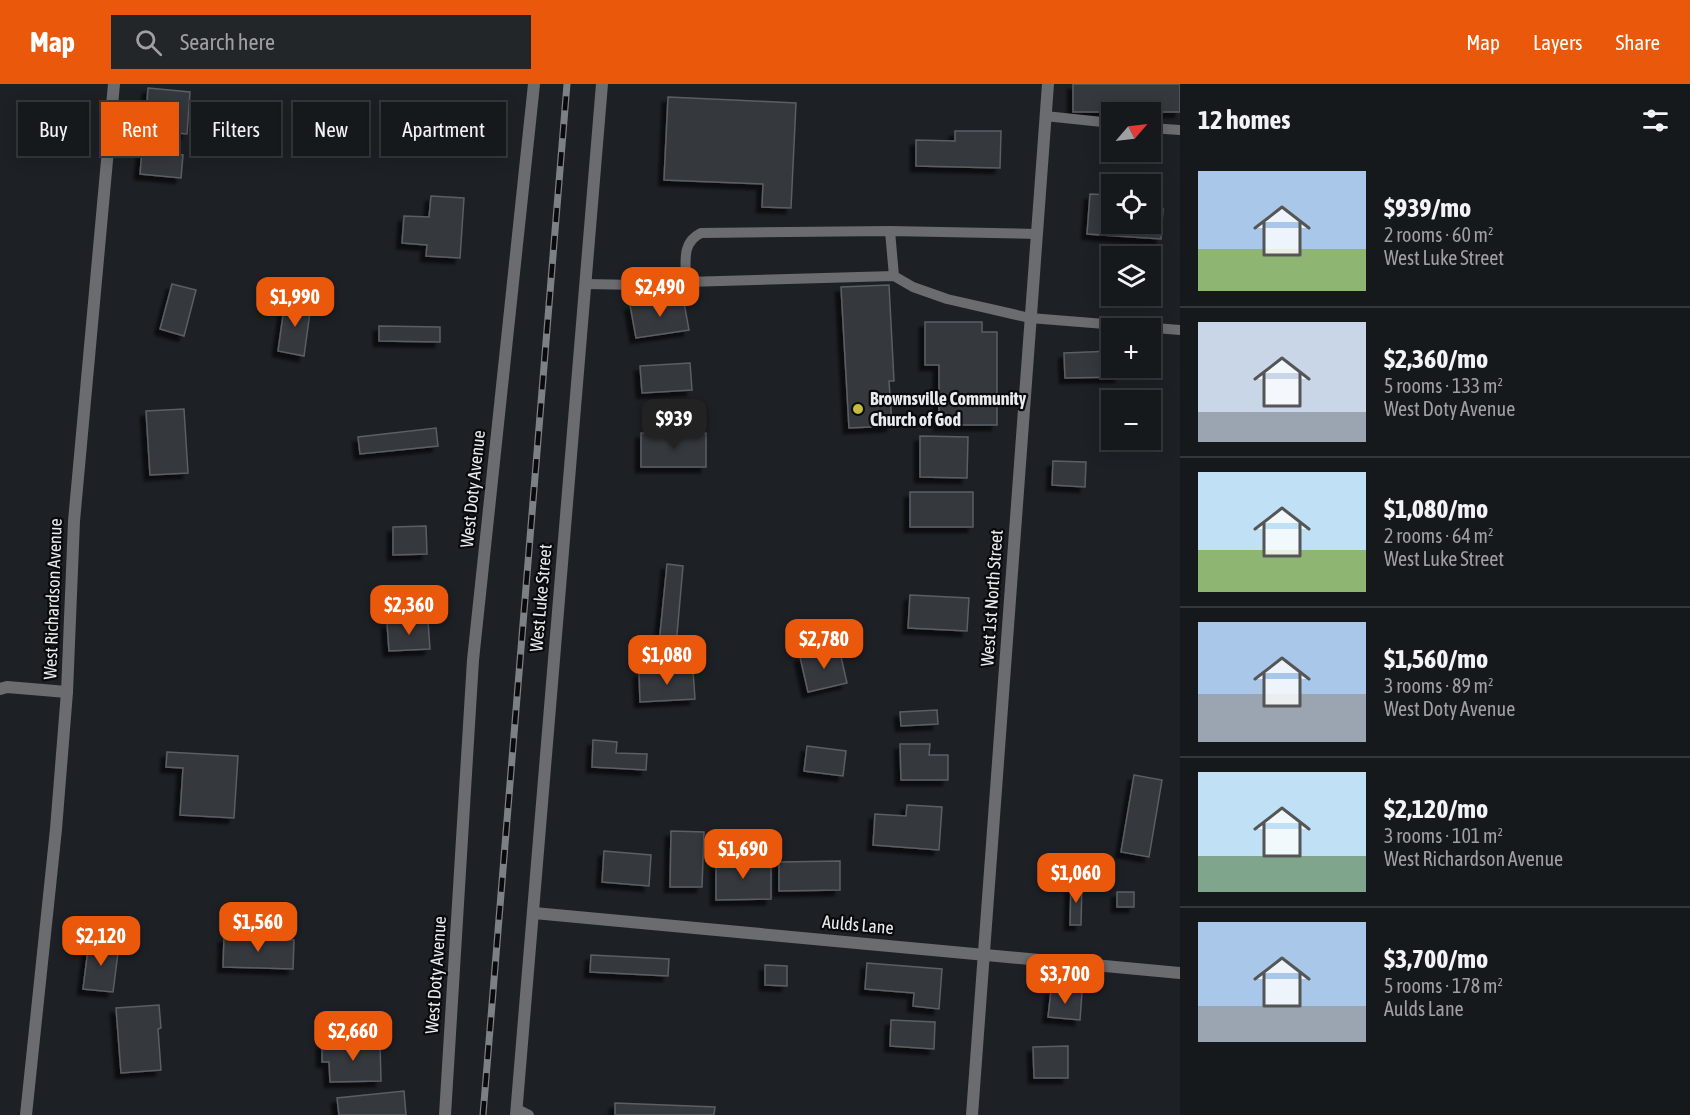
<!DOCTYPE html>
<meta charset="utf-8">
<style>
:root{--surface:#16191c;--page:#232629;--text:#f1f3f6;--muted:#9ea0a3;--line:#35383b;--accent:#ea580c}
body{margin:0;font-family:"Asap Condensed",sans-serif;background:var(--page);color:var(--text);height:100vh;display:flex;flex-direction:column;font-size:22px;white-space:nowrap}
*{box-sizing:border-box;margin:0}
p{font-size:20px;color:var(--muted)}
.icon{flex:none;width:33px;height:33px;fill:none;stroke:currentColor;stroke-width:2;stroke-linecap:round;stroke-linejoin:round}
.map{position:relative;flex:1;overflow:hidden}
.sheet{display:flex;flex-direction:column;background:var(--surface);width:510px}
.sheet>*{flex:none}
.hud{position:absolute;left:18px;top:18px;width:570px;height:54px;display:flex;gap:12px}
.needle{width:39px;rotate:62deg}
.buttons{position:absolute;left:1101px;top:18px;display:grid;gap:12px}
.buttons a{display:grid;place-items:center;width:60px;height:60px;border-radius:0px;background:var(--surface);box-shadow:0 3px 15px #0003,0 0 0 2px var(--line);font-size:30px}
.price{position:absolute;translate:-50% -51px;padding:0 14px;border-radius:12px;background:var(--accent);color:#fff;font-size:20px;line-height:39px;filter:drop-shadow(0 2px 3px #0008)}
.price::after{content:'';position:absolute;left:50%;top:36px;width:18px;height:14px;margin-left:-9px;background:inherit;clip-path:polygon(0 0,100% 0,50% 100%)}
.price.selected{background:#222;color:#fff}
ul{padding:0;list-style:none}
li{display:flex;align-items:center;gap:18px;height:150px;padding:0 18px}
li+li{border-top:2px solid var(--line)}
li span{display:grid;place-items:center;flex:none;width:168px;height:120px;border-radius:0px;color:#555}
li>.icon{margin-inline-start:auto}
span .icon{width:72px;height:72px;fill:#fffc;stroke-width:1}
li b{font-size:26px}
h2{display:flex;justify-content:space-between;align-items:center;height:72px;padding:0 18px;font-size:26px}
.tag{padding:0 21px;border-radius:0px;background:var(--surface);box-shadow:0 3px 15px #0003,0 0 0 2px var(--line);font-size:21px;line-height:54px}
.tag.selected{background:var(--accent);color:#fff}
header{display:flex;align-items:center;gap:36px;box-sizing:border-box;height:84px;padding:0 30px;background:var(--accent);color:#fff}
header strong{font-size:28px}
nav{display:flex;gap:33px;margin-inline-start:auto;font-size:21px}
.search{width:420px;height:54px;background:var(--page);display:flex;align-items:center;gap:15px;box-sizing:border-box;padding:0 21px;border-radius:0px;color:var(--muted);font-size:22px}
main{display:flex;flex:1;min-height:0}
.map>svg:first-child{display:block}
</style>
<header>
<strong>Map</strong>
<div class="search"><svg class="icon" aria-label="search" viewBox="0 0 24 24"><circle cx="10" cy="10" r="6"/><path d="M15 15l6 6"/></svg>Search here</div>
<nav><a>Map</a><a>Layers</a><a>Share</a></nav>
</header>
<main>
<div class="map">
<svg width="1180" height="1031" viewBox="0 0 1180 1031">
<defs>
<filter id="shadow"><feDropShadow dx="-5.5" dy="5.5" stdDeviation="1.5" flood-color="#0009"/></filter>
</defs>
<rect width="100%" height="100%" fill="#1d2126"/>
<g fill="#34383e" stroke="#5a5f65" stroke-width="1.5" filter="url(#shadow)">
<rect x="1073" y="0" width="107" height="28"/>
<path d="M148,4L190,8L187,50L145,46Z"/>
<path d="M668,13L796,19L791,124L762,123L763,100L664,96Z"/>
<path d="M491,30L492,56L444,58L443,32Z"/>
<path d="M955,47H1001L1000,84L916,82V56L955,57Z"/>
<path d="M142,67L183,71L181,94L140,90Z"/>
<path d="M1090,110L1112,111V140H1150V125H1163L1161,155L1087,150Z"/>
<path d="M431,112L464,114L460,174L426,172L427,161L402,159L404,132L429,133Z"/>
<path d="M172,200L196,206L184,252L160,245Z"/>
<path d="M889,201L894,297H889L892,342L849,344L841,203Z"/>
<path d="M683,213L689,246L636,254L630,221Z"/>
<path d="M285,217L311,221L304,272L278,267Z"/>
<path d="M925,238H982V248H997V341H939V281H925Z"/>
<path d="M379,242L440,243V258L379,257Z"/>
<path d="M1112,267V284H1120V293L1065,294L1064,269Z"/>
<path d="M690,279L692,306L642,309L640,282Z"/>
<path d="M184,325L188,389L150,391L146,327Z"/>
<path d="M436,344L438,362L360,370L358,353Z"/>
<rect x="641" y="349" width="65" height="34"/>
<path d="M920,352L968,353L967,394L920,393Z"/>
<path d="M1053,377L1086,378L1085,403L1052,401Z"/>
<rect x="910" y="408" width="63" height="35"/>
<path d="M426,442L427,470L393,471V443Z"/>
<path d="M667,480L683,482L676,562L659,560Z"/>
<path d="M910,511L969,514L967,547L908,544Z"/>
<path d="M428,537L430,565L389,567L387,539Z"/>
<path d="M839,564L847,599L808,608L800,573Z"/>
<path d="M693,586L695,615L640,618L639,588Z"/>
<path d="M937,626L938,640L901,642L900,628Z"/>
<path d="M593,656L617,658L616,669L647,670L646,686L592,683Z"/>
<path d="M900,660H930L929,671H948V696H901Z"/>
<path d="M807,662L846,667L843,692L804,687Z"/>
<path d="M167,668L238,672L234,734L180,731L183,684L166,683Z"/>
<path d="M1134,691L1162,696L1149,773L1121,768Z"/>
<path d="M907,721L942,723L939,766L873,761L875,730L906,732Z"/>
<path d="M671,747L704,748L702,803H670Z"/>
<path d="M604,767L651,771L649,802L602,798Z"/>
<path d="M771,777V815L716,816V778Z"/>
<path d="M840,777V806L779,807V778Z"/>
<path d="M1071,798L1082,799L1081,841H1070Z"/>
<rect x="1117" y="808" width="17" height="15"/>
<path d="M224,853L294,856L293,885L223,883Z"/>
<path d="M89,857L119,861L113,908L83,905Z"/>
<path d="M591,871L669,875L668,892L590,888Z"/>
<path d="M867,879L942,885L939,925L913,922L914,909L865,905Z"/>
<path d="M765,881L787,882V902L765,901Z"/>
<path d="M1051,906L1082,908L1080,936L1048,933Z"/>
<path d="M159,921L161,944L158,945L161,986L121,989L116,924Z"/>
<path d="M891,936L935,938L934,965L890,962Z"/>
<path d="M380,959L381,997L330,998L329,978H322V960Z"/>
<path d="M1068,962V994H1034L1033,963Z"/>
<path d="M404,1007L406,1031H339L337,1014Z"/>
<path d="M615,1019L715,1023L714,1031H615Z"/>
</g>
<g fill="none" stroke-linecap="round" stroke-linejoin="round">
<g stroke="#6a6c6f" stroke-width="10">
<path d="M1045,32L1112,39"/>
<path d="M1150,44L1180,46"/>
<path d="M890,147L894,192"/>
<path d="M1037,150L890,147L701,149C681,159 686,178 686,198L894,192L913,203L947,215L1030,234L1180,246"/>
<path d="M585,200L640,201L686,198"/>
<path d="M517,1025L529,1031"/>
</g>
<g stroke="#6a6c6f" stroke-width="12">
<path d="M0,605L7,603L67,608"/>
<path d="M534,829L1180,889"/>
<path d="M26,1031L56,745L67,608L74,437L114,0"/>
<path d="M445,1031L473,576L534,0"/>
<path d="M516,1031L602,0"/>
<path d="M972,1031L1048,0"/>
</g>
<defs>
<path id="rail" d="M483,1031L567,0"/>
</defs>
<use href="#rail" stroke="#7d8084" stroke-width="7"/>
<use href="#rail" stroke="#090a0c" stroke-width="4.5" stroke-dasharray="14" stroke-linecap="butt"/>
</g>
<circle fill="#c4bc3d" stroke="#090a0c" stroke-width="2" cx="858" cy="325" r="6"/>
<g text-anchor="middle" stroke-width="4.5" stroke-linejoin="round" paint-order="stroke">
<g font-size="18" font-weight="bold" fill="#e9ecef" stroke="#090a0c" text-anchor="start">
<text x="870" y="321">Brownsville Community<tspan x="870" dy="21">Church of God</tspan></text>
</g>
<g font-size="18" fill="#e9ecef" stroke="#090a0c">
<text transform="translate(473 405) rotate(-84)" y="6">West Doty Avenue</text>
<text transform="translate(541 514) rotate(-85)" y="6">West Luke Street</text>
<text transform="translate(992 514) rotate(-86)" y="6">West 1st North Street</text>
<text transform="translate(53 515) rotate(-88)" y="6">West Richardson Avenue</text>
<text transform="translate(858 841) rotate(5)" y="6">Aulds Lane</text>
<text transform="translate(436 891) rotate(-86)" y="6">West Doty Avenue</text>
</g>
</g>
</svg>
<div class="buttons">
<a><svg class="needle" viewBox="-14 -14 28 28"><path d="M0-13l5 13h-10z" fill="#e53935"/><path d="M0 13l5-13h-10z" fill="#9ea0a3"/></svg></a>
<a><svg class="icon" aria-label="locate" viewBox="0 0 24 24"><circle cx="12" cy="12" r="6"/><path d="M12 2v4M12 18v4M2 12h4M18 12h4"/></svg></a>
<a><svg class="icon" aria-label="layers" viewBox="0 0 24 24"><path d="M12 4l9 5-9 5-9-5zM3 14l9 5 9-5"/></svg></a>
<a>+</a>
<a>−</a>
</div>
<b class="price" style="left:660px;top:234px">$2,490</b>
<b class="price" style="left:295px;top:244px">$1,990</b>
<b class="price selected" style="left:674px;top:366px">$939</b>
<b class="price" style="left:409px;top:552px">$2,360</b>
<b class="price" style="left:824px;top:586px">$2,780</b>
<b class="price" style="left:667px;top:602px">$1,080</b>
<b class="price" style="left:743px;top:796px">$1,690</b>
<b class="price" style="left:1076px;top:820px">$1,060</b>
<b class="price" style="left:258px;top:869px">$1,560</b>
<b class="price" style="left:101px;top:883px">$2,120</b>
<b class="price" style="left:1065px;top:921px">$3,700</b>
<b class="price" style="left:353px;top:978px">$2,660</b>
<div class="hud">
<a class="tag">Buy</a>
<a class="tag selected">Rent</a>
<a class="tag">Filters</a>
<a class="tag">New</a>
<a class="tag">Apartment</a>
</div>
</div>
<section class="sheet">
<h2>12 homes<svg class="icon" aria-label="filters" viewBox="0 0 24 24"><path d="M4 7h16M4 17h16"/><circle cx="9" cy="7" r="2"/><circle cx="15" cy="17" r="2"/></svg></h2>
<ul>
<li><span style="background:linear-gradient(#a9c7e8 65%,#8fb573 0)"><svg class="icon" aria-label="home" viewBox="0 0 24 24"><path d="M3 11l9-7 9 7M6 9v11h12V9"/></svg></span><div><b>$939/mo</b><p>2 rooms · 60 m²</p><p>West Luke Street</p></div></li>
<li><span style="background:linear-gradient(#c9d6e8 75%,#9aa5b1 0)"><svg class="icon" aria-label="home" viewBox="0 0 24 24"><path d="M3 11l9-7 9 7M6 9v11h12V9"/></svg></span><div><b>$2,360/mo</b><p>5 rooms · 133 m²</p><p>West Doty Avenue</p></div></li>
<li><span style="background:linear-gradient(#bfe0f5 65%,#8fb573 0)"><svg class="icon" aria-label="home" viewBox="0 0 24 24"><path d="M3 11l9-7 9 7M6 9v11h12V9"/></svg></span><div><b>$1,080/mo</b><p>2 rooms · 64 m²</p><p>West Luke Street</p></div></li>
<li><span style="background:linear-gradient(#a9c7e8 60%,#9aa5b1 0)"><svg class="icon" aria-label="home" viewBox="0 0 24 24"><path d="M3 11l9-7 9 7M6 9v11h12V9"/></svg></span><div><b>$1,560/mo</b><p>3 rooms · 89 m²</p><p>West Doty Avenue</p></div></li>
<li><span style="background:linear-gradient(#bfe0f5 70%,#7fa58c 0)"><svg class="icon" aria-label="home" viewBox="0 0 24 24"><path d="M3 11l9-7 9 7M6 9v11h12V9"/></svg></span><div><b>$2,120/mo</b><p>3 rooms · 101 m²</p><p>West Richardson Avenue</p></div></li>
<li><span style="background:linear-gradient(#a9c7e8 70%,#9aa5b1 0)"><svg class="icon" aria-label="home" viewBox="0 0 24 24"><path d="M3 11l9-7 9 7M6 9v11h12V9"/></svg></span><div><b>$3,700/mo</b><p>5 rooms · 178 m²</p><p>Aulds Lane</p></div></li>
</ul>
</section>
</main>
